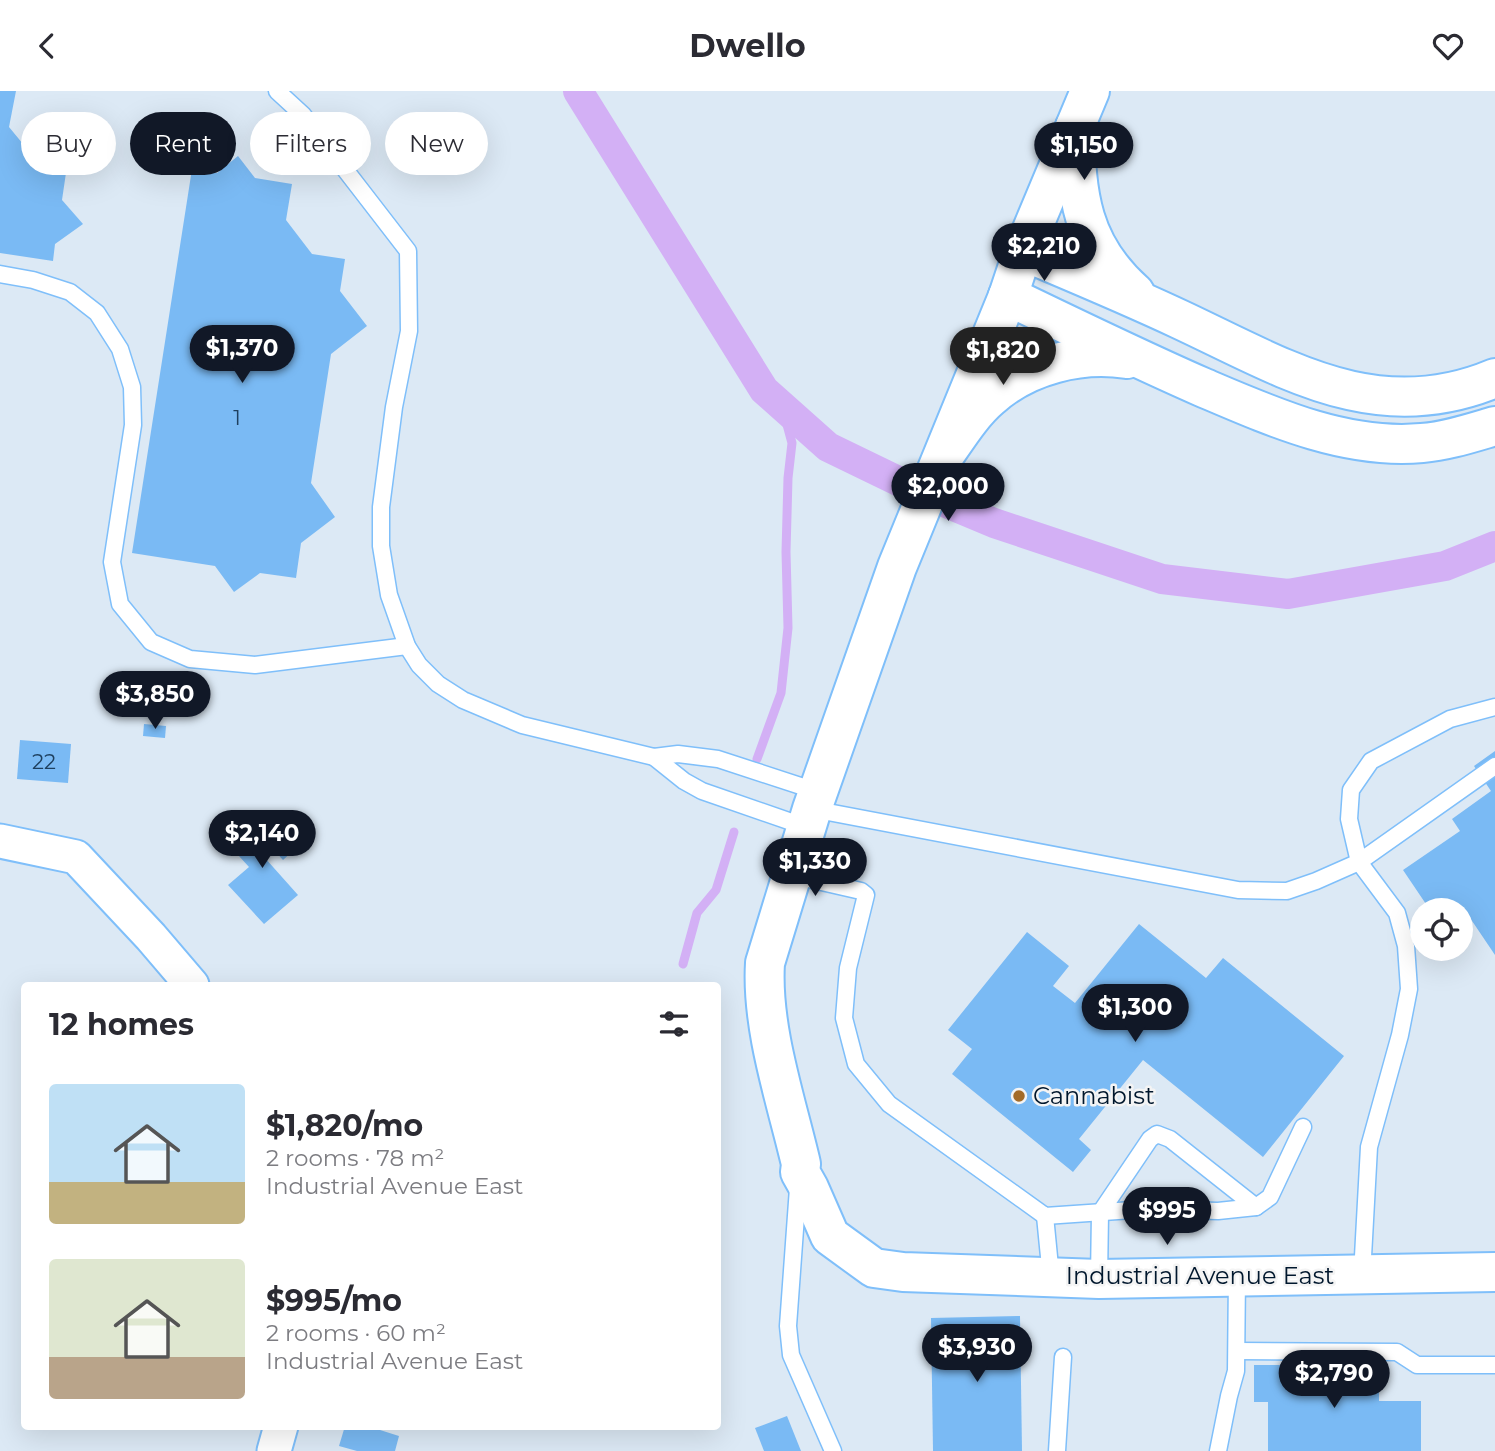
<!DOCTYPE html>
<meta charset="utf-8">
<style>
:root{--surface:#fff;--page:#f7f7f7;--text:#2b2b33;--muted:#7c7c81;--accent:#111827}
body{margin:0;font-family:Montserrat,sans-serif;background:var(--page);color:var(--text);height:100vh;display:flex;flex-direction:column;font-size:26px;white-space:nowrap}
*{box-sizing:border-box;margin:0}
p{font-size:23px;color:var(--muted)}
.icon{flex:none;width:38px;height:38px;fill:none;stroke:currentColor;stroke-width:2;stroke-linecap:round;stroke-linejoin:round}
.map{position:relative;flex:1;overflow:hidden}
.details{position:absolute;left:21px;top:891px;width:700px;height:448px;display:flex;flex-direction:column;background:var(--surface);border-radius:7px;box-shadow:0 7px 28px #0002}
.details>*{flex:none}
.hud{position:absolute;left:21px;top:21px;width:700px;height:63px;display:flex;gap:14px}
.fabs{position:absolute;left:1410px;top:807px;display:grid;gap:14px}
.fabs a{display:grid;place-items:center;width:63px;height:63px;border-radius:50%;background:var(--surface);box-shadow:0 7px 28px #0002;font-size:35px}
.price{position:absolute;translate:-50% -60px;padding:0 16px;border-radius:24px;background:var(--accent);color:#fff;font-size:23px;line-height:46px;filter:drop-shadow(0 2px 4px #0008)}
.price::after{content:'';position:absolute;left:50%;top:42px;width:21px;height:16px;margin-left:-10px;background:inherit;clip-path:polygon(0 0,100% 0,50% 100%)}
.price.current{background:#222;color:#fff}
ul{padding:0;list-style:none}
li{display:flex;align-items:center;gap:21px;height:175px;padding:0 28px}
li span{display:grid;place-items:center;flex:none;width:196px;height:140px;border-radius:7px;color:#555}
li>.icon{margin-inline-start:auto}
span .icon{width:84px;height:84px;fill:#fffc;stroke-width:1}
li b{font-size:30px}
h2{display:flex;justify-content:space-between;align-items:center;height:84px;padding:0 28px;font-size:30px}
.tag{padding:0 24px;border-radius:32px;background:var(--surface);box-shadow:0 7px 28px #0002;font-size:24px;line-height:63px}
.tag.current{background:var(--accent);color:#fff}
header{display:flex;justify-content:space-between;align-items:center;height:91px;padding:0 28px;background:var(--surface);font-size:32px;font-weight:700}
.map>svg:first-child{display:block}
</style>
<header><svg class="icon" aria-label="back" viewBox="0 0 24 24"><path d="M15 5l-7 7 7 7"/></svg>Dwello<svg class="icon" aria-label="heart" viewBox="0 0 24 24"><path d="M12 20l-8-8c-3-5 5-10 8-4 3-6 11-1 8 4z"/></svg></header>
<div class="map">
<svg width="1495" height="1360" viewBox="0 0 1495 1360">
<rect width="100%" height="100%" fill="#dce9f5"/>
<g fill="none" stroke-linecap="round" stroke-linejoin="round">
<g stroke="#d3b0f5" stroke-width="9">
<path d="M757,668L781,602L788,537L786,461L788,387L792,352L782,315"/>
<path d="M683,873L697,822L716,799L734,741"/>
</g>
<path stroke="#d3b0f5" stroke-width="30" d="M578,0L764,299L828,356L927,404L994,432L1162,488L1288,503L1445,475L1495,455"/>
</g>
<g fill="#7abaf4">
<path d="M0,0H16L9,36L37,70L67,75L62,109L83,133L55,153L53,170L0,162Z"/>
<path d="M238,65L255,87L292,93L286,129L312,163L345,168L340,200L367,235L331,263L311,392L335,426L301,452L296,487L260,482L234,501L215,475L132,462L192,78L217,82Z"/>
<path d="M144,633L166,635L165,647L143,645Z"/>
<path d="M20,649L71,653L68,692L17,688Z"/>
<path d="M1495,660V864L1466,821L1461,824V819H1430L1403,779L1460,740L1452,728L1491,700L1474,675Z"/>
<path d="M262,722L294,759L283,769L274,759L265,767L298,804L264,833L228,794L249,776L228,753Z"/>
<path d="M1139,833L1206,887L1223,867L1344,965L1263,1066L1143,969L1079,1048L1091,1059L1073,1081L952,983L972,958L948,939L1027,841L1069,875L1053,895L1075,912Z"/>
<path d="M1020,1225L1022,1360H933L931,1227Z"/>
<path d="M1254,1274H1379V1310H1421V1360H1268V1311H1254Z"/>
<path d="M787,1325L801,1360H764L755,1337Z"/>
<path d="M345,1335H381L380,1339L399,1345L395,1360H357L339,1355Z"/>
</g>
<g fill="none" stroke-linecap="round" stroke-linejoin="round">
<defs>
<g id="service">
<path d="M277,0L303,24L408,160L409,240L394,316L381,416V455L389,504L407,555L419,574L438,593L463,609L522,634L654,666L678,663L718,668L819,701"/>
<path d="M0,183L33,189L70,201L97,222L120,258L132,296L133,334L112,471L120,513L151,551L190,568L255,574L407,555"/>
<path d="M654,666L684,690L702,700L806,736"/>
<path d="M812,718L1238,799L1287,800L1316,790L1359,771L1495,675"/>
<path d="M791,784L861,800L866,804L848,877L844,927L856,973L889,1013L1045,1125L1147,1118L1218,1120L1256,1116L1270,1106L1303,1036"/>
<path d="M798,1097L788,1235L791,1264L833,1360"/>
<path d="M1045,1125L1051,1186"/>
<path d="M1362,1184L1369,1056L1400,944L1409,898L1406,855L1397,822L1359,771L1349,728L1351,699L1371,670L1450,628L1495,616"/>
<path d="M1099,1188L1100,1122L1150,1048L1157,1043L1170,1048L1256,1116"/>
<path d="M1237,1260L1397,1261L1417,1274H1495"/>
<path d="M1057,1360L1063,1266"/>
<path d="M1218,1360L1229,1305L1236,1280L1237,1184"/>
</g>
<g id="minor">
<path d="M0,750L76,766L151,846L192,894"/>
<path d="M274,1360L281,1335"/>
</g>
<path id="tertiary" d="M1008,205L897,476L812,718L765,872C761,937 786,1009 801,1073L800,1081L809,1097L830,1145L874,1177L903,1181L1099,1188L1495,1181"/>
<path id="secondary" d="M1008,205L1023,160L1090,0"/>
<g id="motorway">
<path d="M1075,36C1076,104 1081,154 1135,202"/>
<path d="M1023,160C1075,182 1128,204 1179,228C1284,277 1376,337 1495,287"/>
<path d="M1008,205C1072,236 1136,267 1202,296C1270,325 1345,359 1422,352C1447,350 1471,342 1495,335"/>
<path d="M944,365C958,345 972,322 991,306C1027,274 1080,261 1127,268"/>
</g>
</defs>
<use href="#service" stroke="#7fbffa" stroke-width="19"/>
<use href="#minor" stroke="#7fbffa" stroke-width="37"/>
<use href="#tertiary" stroke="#7fbffa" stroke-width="42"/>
<use href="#secondary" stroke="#7fbffa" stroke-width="42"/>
<use href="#motorway" stroke="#7fbffa" stroke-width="42"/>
<use href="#service" stroke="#fff" stroke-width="16"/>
<use href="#minor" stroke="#fff" stroke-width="33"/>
<use href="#tertiary" stroke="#fff" stroke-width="38"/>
<use href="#secondary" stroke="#fff" stroke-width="38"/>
<use href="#motorway" stroke="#fff" stroke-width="38"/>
</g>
<circle fill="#a36b28" stroke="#f4f4f4" stroke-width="2.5" cx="1019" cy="1005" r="7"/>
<g text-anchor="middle" stroke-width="5" stroke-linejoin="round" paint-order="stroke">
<g font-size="21" fill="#1e405f">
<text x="237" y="334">1</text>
<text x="44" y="678">22</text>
</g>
<g font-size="24" fill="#00172d" stroke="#f4f4f4" text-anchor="start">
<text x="1033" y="1013">Cannabist</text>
</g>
<g font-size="24" fill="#00172d" stroke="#f4f4f4">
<text x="1200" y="1193">Industrial Avenue East</text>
</g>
</g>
</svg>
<div class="fabs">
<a><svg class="icon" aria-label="locate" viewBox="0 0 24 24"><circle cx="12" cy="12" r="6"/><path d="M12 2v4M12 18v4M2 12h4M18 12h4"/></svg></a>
</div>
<b class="price" style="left:1084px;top:91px">$1,150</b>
<b class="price" style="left:1044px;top:192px">$2,210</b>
<b class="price" style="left:242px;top:294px">$1,370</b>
<b class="price current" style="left:1003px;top:296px">$1,820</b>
<b class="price" style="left:948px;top:432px">$2,000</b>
<b class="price" style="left:155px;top:640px">$3,850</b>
<b class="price" style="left:262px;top:779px">$2,140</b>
<b class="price" style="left:815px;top:807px">$1,330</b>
<b class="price" style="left:1135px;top:953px">$1,300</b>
<b class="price" style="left:1167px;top:1156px">$995</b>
<b class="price" style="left:977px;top:1293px">$3,930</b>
<b class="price" style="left:1334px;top:1319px">$2,790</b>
<div class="hud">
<a class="tag">Buy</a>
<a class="tag current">Rent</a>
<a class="tag">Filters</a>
<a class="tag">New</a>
</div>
<section class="details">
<h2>12 homes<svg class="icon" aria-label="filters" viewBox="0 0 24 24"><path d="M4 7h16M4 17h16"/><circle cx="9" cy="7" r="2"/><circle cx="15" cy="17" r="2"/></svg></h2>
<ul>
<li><span style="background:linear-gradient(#bfe0f5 70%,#c2b280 0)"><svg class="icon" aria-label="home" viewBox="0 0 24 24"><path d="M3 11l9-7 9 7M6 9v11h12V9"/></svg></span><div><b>$1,820/mo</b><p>2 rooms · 78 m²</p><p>Industrial Avenue East</p></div></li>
<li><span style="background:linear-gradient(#dfe7d0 70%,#b9a48a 0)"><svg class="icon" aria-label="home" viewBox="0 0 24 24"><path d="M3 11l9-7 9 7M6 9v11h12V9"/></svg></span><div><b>$995/mo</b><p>2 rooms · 60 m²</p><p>Industrial Avenue East</p></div></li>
</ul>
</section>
</div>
